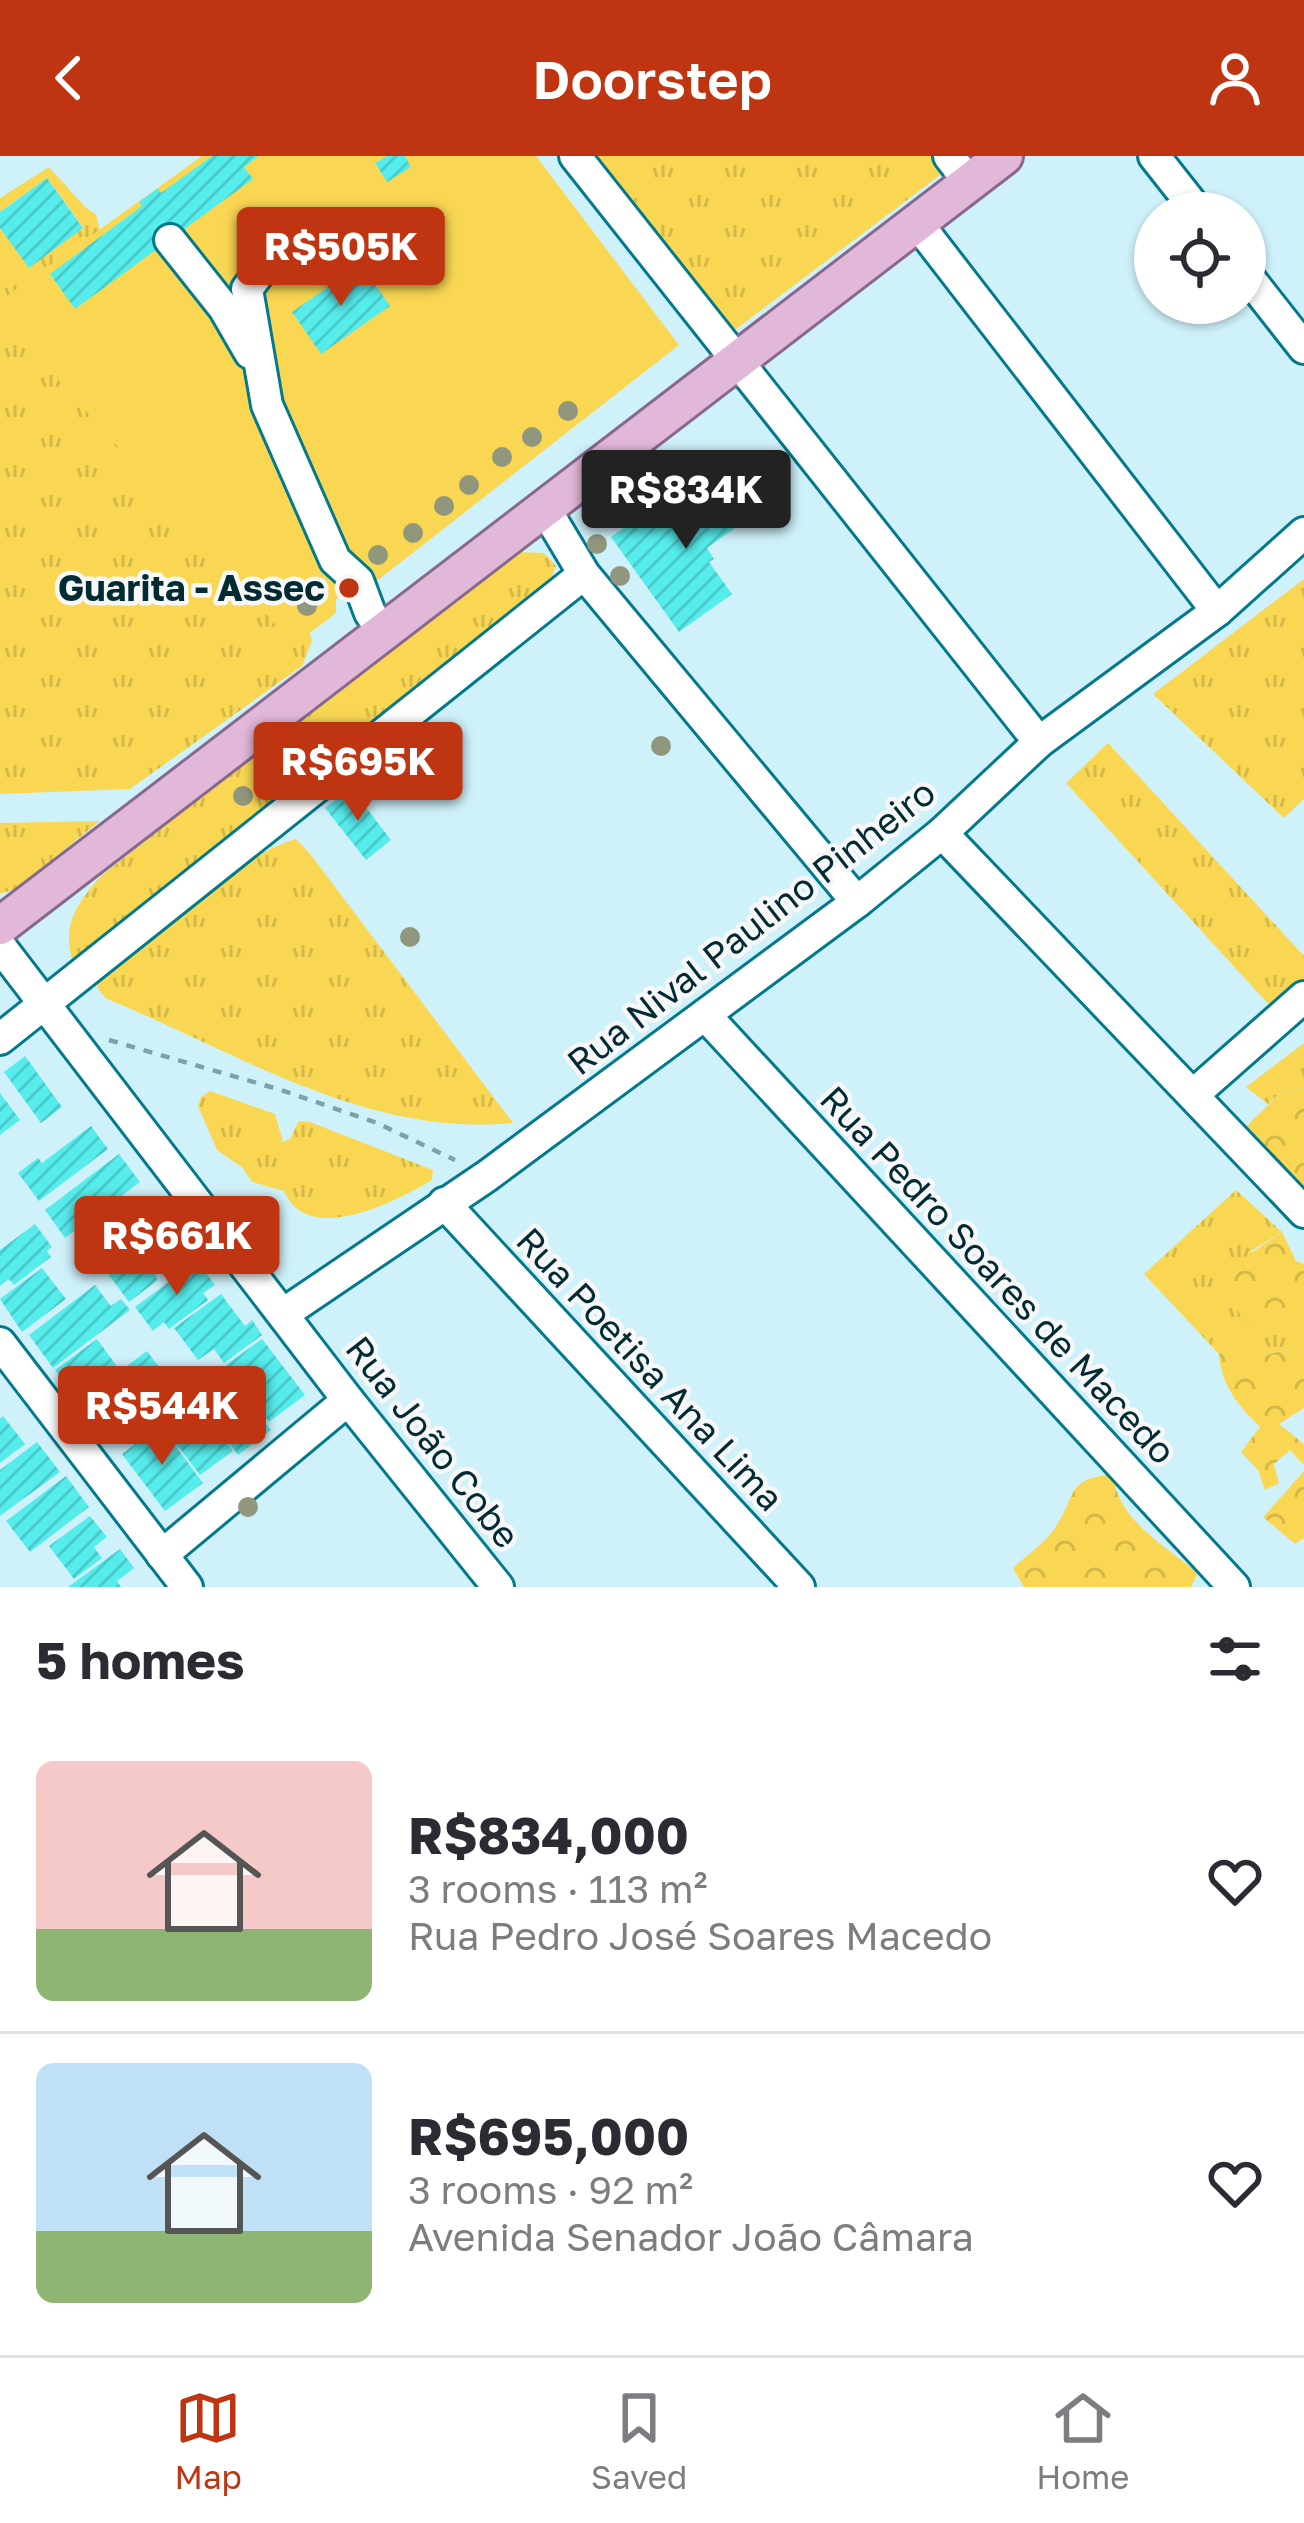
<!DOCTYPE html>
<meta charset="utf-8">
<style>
:root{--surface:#fff;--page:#f7f7f7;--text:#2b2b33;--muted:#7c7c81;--line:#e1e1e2;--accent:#bf3511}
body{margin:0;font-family:"Golos Text",sans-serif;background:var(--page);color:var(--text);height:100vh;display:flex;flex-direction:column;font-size:45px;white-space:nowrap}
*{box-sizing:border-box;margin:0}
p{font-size:39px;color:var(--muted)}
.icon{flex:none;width:66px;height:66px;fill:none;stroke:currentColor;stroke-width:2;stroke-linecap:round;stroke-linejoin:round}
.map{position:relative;height:1431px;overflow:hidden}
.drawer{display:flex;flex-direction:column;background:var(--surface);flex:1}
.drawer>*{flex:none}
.fabs{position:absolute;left:1134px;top:36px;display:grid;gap:24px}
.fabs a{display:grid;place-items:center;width:132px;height:132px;border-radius:50%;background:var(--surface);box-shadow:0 3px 9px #0004;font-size:60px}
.price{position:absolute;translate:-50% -102px;padding:0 27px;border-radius:12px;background:var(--accent);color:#fff;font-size:39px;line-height:78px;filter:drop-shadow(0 3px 6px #0008)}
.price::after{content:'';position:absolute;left:50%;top:72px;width:36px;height:27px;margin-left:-18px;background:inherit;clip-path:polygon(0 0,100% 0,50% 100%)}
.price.on{background:#222;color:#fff}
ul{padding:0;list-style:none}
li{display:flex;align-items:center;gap:36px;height:300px;padding:0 36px}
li+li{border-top:3px solid var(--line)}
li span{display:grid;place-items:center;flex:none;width:336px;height:240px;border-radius:18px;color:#555}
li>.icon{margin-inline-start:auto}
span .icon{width:144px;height:144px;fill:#fffc;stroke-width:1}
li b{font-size:51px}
h2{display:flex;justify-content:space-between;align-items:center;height:144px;padding:0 36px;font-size:51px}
header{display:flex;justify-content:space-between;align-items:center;height:156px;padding:0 36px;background:var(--accent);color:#fff;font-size:54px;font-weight:600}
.menu{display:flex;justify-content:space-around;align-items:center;height:168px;border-top:3px solid var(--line);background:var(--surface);font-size:33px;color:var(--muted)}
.menu a{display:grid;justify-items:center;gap:6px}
.menu .on{color:var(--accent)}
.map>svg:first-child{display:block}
</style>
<header><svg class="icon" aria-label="back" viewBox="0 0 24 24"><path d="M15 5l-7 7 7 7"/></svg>Doorstep<svg class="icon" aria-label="person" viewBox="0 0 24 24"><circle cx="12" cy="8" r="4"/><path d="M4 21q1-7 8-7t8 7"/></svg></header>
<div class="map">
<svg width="1304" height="1431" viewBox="0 0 1304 1431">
<defs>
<pattern id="grass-tufts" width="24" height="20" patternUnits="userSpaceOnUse" patternTransform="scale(3)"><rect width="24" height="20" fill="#f9d753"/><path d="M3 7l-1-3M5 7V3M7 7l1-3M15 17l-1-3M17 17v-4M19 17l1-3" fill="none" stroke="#d4b949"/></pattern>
<pattern id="forest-crowns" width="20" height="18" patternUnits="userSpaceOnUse" patternTransform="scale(3)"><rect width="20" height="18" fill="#f9d753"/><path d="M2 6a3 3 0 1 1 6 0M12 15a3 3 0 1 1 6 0" fill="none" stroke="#d4b949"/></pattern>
<pattern id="building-hatch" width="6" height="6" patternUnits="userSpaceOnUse" patternTransform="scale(3)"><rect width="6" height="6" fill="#57ecec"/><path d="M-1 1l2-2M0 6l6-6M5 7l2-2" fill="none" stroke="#4acbcb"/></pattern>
</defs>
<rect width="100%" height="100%" fill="#cff1fa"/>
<g fill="url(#grass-tufts)">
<path d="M595,0H939L948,13L731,177L590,4Z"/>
<path d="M49,11L86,52L96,58L101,80L304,458L312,485L302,510L130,633L0,638V72L30,111L83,71L47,22L0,56V42Z"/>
<path d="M519,396L544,397L556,410L551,423L404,541L322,613L73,806C61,770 77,747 101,720L386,495Z"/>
<path d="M1304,423V643L1284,662L1153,538Z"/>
<path d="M1108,587L1304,800V822L1271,851L1066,627Z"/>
<path d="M100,665L16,733L0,738V667Z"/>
<path d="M296,683L311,699L513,967C365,981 237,896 105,842L97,831L99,824C148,785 239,698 296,683Z"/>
<path d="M1304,887V932L1280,937L1268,948L1246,931Z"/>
<path d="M210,935L275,958L283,986L290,983L299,965L310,966L433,1014L432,1024C396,1046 307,1091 284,1035L252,1026L243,1012L217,994L198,950L201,941Z"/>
<path d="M1236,1034L1282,1076L1251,1095L1277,1173L1294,1167L1304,1168V1198L1285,1194L1263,1200L1250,1187L1219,1198L1144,1118Z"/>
</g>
<g fill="url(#forest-crowns)">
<path d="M1304,932V1040L1243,974L1280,937Z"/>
<path d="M1282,1076L1296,1105L1304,1108V1168L1294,1167L1278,1173L1245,1169L1231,1140L1228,1113Z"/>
<path d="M1242,1187H1250L1263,1200L1285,1194L1304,1198V1252L1279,1268L1304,1288V1309L1290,1294L1274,1308L1279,1327L1265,1334L1258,1314L1241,1296L1260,1271C1238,1249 1221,1229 1219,1198Z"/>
<path d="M1304,1315V1382L1295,1388L1263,1361Z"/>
<path d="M1114,1318C1114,1362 1168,1392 1198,1417L1191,1431H1024L1013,1412C1027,1399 1045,1387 1055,1372C1079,1336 1064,1324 1114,1318Z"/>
</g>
<path fill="#f9d753" d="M202,0H536L679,189L378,424L336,443V457L294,489L0,158V145Z"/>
<g fill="url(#building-hatch)">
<path d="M212,0H259L244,11L253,23L75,153L50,118L142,50L139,46L158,32L161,37Z"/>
<path d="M387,0H405L411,11L387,26L375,7Z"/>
<path d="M47,22L83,72L29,112L0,72V56Z"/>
<path d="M361,108L390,150L321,198L292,156Z"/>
<path d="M763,320L778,341L707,392L714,403L709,406L732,438L679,476L611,381L668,340L691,371Z"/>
<path d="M351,632L391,684L366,704L325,652Z"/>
<path d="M25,900L62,951L41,967L4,916Z"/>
<path d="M0,937L20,964L0,979Z"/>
<path d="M91,970L108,993L39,1045L18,1017L38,1002L42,1007Z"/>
<path d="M119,998L140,1026L65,1082L45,1054Z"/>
<path d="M137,1046L153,1068L121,1091L105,1070Z"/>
<path d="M35,1068L52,1091L47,1095L51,1101L14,1129L9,1123L0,1130V1094Z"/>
<path d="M167,1068L187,1095L155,1119L158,1124L129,1146L105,1114Z"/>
<path d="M197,1105L215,1129L203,1137L208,1144L169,1173L164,1166L153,1175L135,1151Z"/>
<path d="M42,1112L66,1143L22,1176L0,1143Z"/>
<path d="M95,1129L111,1150L121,1143L130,1154L53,1212L29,1179Z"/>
<path d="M221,1138L245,1170L252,1164L262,1179L224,1207L214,1193L198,1204L174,1172Z"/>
<path d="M97,1183L118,1212L76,1243L55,1214Z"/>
<path d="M262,1183L305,1239L269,1266L226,1209Z"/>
<path d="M147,1195L171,1227L106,1275L87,1248L120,1223L116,1218Z"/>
<path d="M223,1211L271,1274L238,1299L191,1236Z"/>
<path d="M191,1240L233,1295L200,1319L158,1264Z"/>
<path d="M3,1260L25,1288L0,1307V1263Z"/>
<path d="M160,1269L203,1327L165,1355L122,1298Z"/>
<path d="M37,1286L60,1316L0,1360V1314Z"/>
<path d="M66,1320L89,1351L30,1396L6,1365Z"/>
<path d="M90,1360L107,1381L94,1391L102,1402L74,1423L49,1390Z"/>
<path d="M120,1393L134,1412L117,1425L121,1431H68Z"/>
</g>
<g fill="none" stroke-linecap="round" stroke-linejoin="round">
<defs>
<g id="minor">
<path d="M575,0L1039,586"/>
<path d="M949,0L969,26"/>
<path d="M1154,0L1199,57"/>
<path d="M917,67L1217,455"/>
<path d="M170,84L224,152L250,197"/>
<path d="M299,88L265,109L247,133L267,249L335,404L358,425L370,457L383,475"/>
<path d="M1245,117L1304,192"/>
<path d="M544,351L584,418L857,746"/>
<path d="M942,677L1304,1056"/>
<path d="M0,790L348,1244L498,1431"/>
<path d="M705,859L1234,1431"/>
<path d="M0,883L584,418"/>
<path d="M1194,938L1304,841"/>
<path d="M444,1047L799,1431"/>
<path d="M283,1158L487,1020L857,746L942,677L1039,586L1217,455L1304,377"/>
<path d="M0,1187L187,1431"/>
<path d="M162,1399L348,1244"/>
</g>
<path id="major" d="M0,770L1004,0"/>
</defs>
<use href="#minor" stroke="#03798d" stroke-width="36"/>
<use href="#major" stroke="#87688f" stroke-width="42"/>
<path stroke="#7ca1aa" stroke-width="4.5" stroke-dasharray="9 9" stroke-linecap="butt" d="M109,884L281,934L377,967L455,1004"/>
<use href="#minor" stroke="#fff" stroke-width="30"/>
<use href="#major" stroke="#e2b8d9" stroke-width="36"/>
</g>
<g fill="#90977d">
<circle cx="568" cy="255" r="10"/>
<circle cx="532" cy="281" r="10"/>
<circle cx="502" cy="301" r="10"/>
<circle cx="469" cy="329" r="10"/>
<circle cx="444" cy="350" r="10"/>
<circle cx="413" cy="377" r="10"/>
<circle cx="597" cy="388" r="10"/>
<circle cx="378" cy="399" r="10"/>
<circle cx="620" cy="420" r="10"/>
<circle cx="307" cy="450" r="10"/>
<circle cx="661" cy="590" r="10"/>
<circle cx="243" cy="640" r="10"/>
<circle cx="410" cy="781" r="10"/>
<circle cx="248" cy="1351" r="10"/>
</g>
<circle fill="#bf3511" stroke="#f7f7f7" stroke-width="4.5" cx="349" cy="432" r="12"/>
<g text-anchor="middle" stroke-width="9" stroke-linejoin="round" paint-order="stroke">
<g font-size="36" font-weight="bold" fill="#012b33" stroke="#f7f7f7" text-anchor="end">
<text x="325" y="445">Guarita - Assec</text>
</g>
<g font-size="36" fill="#012b33" stroke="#f7f7f7">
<text transform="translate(751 771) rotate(-38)" y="13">Rua Nival Paulino Pinheiro</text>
<text transform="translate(998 1119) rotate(47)" y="13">Rua Pedro Soares de Macedo</text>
<text transform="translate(650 1213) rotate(47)" y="13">Rua Poetisa Ana Lima</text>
<text transform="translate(433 1286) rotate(52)" y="13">Rua João Cobe</text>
</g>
</g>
</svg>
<div class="fabs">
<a><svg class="icon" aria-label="locate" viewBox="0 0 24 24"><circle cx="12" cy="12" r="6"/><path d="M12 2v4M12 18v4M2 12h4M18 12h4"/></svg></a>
</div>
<b class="price" style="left:341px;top:153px">R$505K</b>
<b class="price on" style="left:686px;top:396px">R$834K</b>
<b class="price" style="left:358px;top:668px">R$695K</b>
<b class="price" style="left:177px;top:1142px">R$661K</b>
<b class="price" style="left:162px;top:1312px">R$544K</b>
</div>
<section class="drawer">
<h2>5 homes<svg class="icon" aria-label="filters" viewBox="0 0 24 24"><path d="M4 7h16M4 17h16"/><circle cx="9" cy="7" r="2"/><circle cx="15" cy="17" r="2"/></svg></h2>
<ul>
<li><span style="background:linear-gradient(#f6c9c9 70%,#8fb573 0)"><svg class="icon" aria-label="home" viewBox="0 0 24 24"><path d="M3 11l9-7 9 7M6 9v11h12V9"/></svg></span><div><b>R$834,000</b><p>3 rooms · 113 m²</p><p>Rua Pedro José Soares Macedo</p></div><svg class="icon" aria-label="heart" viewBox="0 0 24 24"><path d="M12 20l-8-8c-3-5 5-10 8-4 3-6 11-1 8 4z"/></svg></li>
<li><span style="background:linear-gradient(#bfe0f5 70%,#8fb573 0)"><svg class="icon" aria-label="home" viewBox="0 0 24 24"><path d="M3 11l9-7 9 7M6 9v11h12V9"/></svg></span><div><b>R$695,000</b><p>3 rooms · 92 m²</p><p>Avenida Senador João Câmara</p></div><svg class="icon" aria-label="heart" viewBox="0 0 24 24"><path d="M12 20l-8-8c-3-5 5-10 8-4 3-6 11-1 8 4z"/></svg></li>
</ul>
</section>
<nav class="menu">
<a class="on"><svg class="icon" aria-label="map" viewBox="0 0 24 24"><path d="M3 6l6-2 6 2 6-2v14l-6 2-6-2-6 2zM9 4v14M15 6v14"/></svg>Map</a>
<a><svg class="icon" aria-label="saved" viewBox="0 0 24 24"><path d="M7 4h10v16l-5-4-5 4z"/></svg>Saved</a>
<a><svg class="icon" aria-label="home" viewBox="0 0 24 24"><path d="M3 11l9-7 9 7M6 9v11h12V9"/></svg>Home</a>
</nav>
